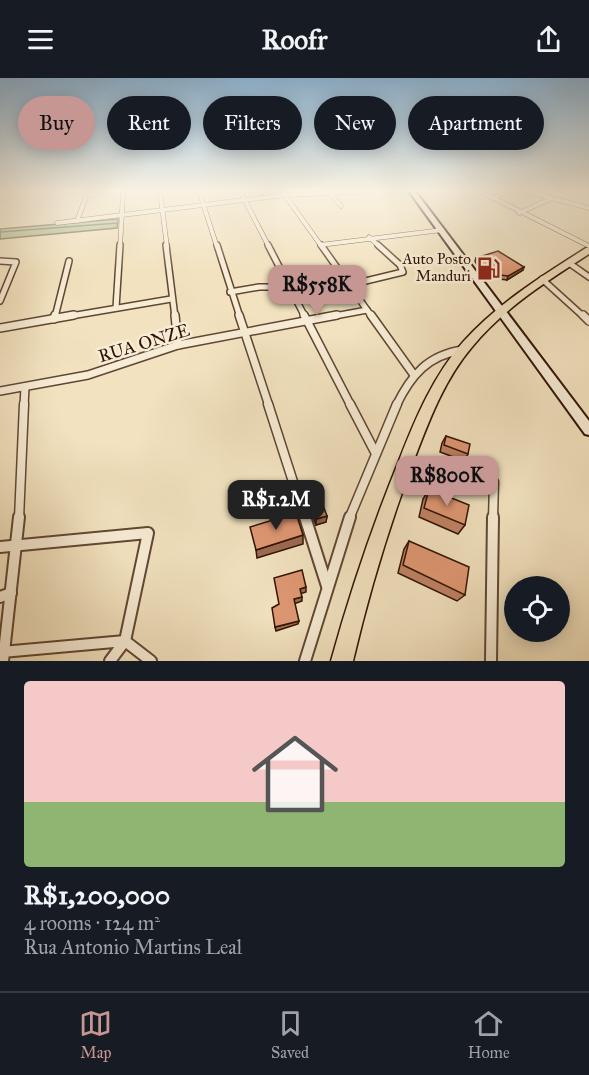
<!DOCTYPE html>
<meta charset="utf-8">
<style>
:root{--surface:#171b24;--page:#242831;--text:#f1f3f6;--muted:#9ea1a6;--line:#363941;--accent:#c59692}
body{margin:0;font-family:"IM FELL Great Primer",serif;background:var(--page);color:var(--text);height:100vh;display:flex;flex-direction:column;font-size:22px;white-space:nowrap}
*{box-sizing:border-box;margin:0}
p{font-size:20px;color:var(--muted)}
.icon{flex:none;width:33px;height:33px;fill:none;stroke:currentColor;stroke-width:2;stroke-linecap:round;stroke-linejoin:round}
.map{position:relative;height:583px;overflow:hidden}
.drawer{display:flex;flex-direction:column;background:var(--surface);flex:1}
.drawer>*{flex:none}
.banner{position:absolute;left:18px;top:18px;width:554px;height:54px;display:flex;gap:12px}
.controls{position:absolute;left:504px;top:498px;display:grid;gap:12px}
.controls a{display:grid;place-items:center;width:66px;height:66px;border-radius:50%;background:var(--surface);box-shadow:0 3px 15px #0003;font-size:30px}
.price{position:absolute;translate:-50% -51px;padding:0 14px;border-radius:12px;background:var(--accent);color:#111;font-size:20px;line-height:39px;filter:drop-shadow(0 2px 3px #0008)}
.price::after{content:'';position:absolute;left:50%;top:36px;width:18px;height:14px;margin-left:-9px;background:inherit;clip-path:polygon(0 0,100% 0,50% 100%)}
.price.active{background:#222;color:#fff}
ul{padding:0;list-style:none}
li{display:grid;align-content:center;gap:12px;height:318px;padding:0 24px}
li+li{border-top:2px solid var(--line)}
li span{display:grid;place-items:center;height:186px;border-radius:6px;color:#555}
li>.icon{margin-inline-start:auto}
span .icon{width:108px;height:108px;fill:#fffc;stroke-width:1}
li b{font-size:26px}
.chip{padding:0 21px;border-radius:27px;background:var(--surface);box-shadow:0 3px 15px #0003;font-size:21px;line-height:54px}
.chip.active{background:var(--accent);color:#111}
header{display:flex;justify-content:space-between;align-items:center;height:78px;padding:0 24px;background:var(--surface);font-size:27px;font-weight:700}
.tab-bar{display:flex;justify-content:space-around;align-items:center;height:84px;border-top:2px solid var(--line);background:var(--surface);font-size:16px;color:var(--muted)}
.tab-bar a{display:grid;justify-items:center;gap:3px}
.tab-bar .active{color:var(--accent)}
.map>svg:first-child{display:block}
</style>
<header><svg class="icon" aria-label="menu" viewBox="0 0 24 24"><path d="M4 6h16M4 12h16M4 18h16"/></svg>Roofr<svg class="icon" aria-label="share" viewBox="0 0 24 24"><path d="M12 15V3M7 8l5-5 5 5M5 13v7h14v-7"/></svg></header>
<div class="map">
<svg width="589" height="583" viewBox="0 0 589 583">
<rect width="100%" height="100%" fill="#f2e2bf"/>
<filter id="stains"><feTurbulence type="fractalNoise" baseFrequency=".00333" numOctaves="4"/><feColorMatrix values="0 0 0 0 .2 0 0 0 0 .09 0 0 0 0 .02 0 0 0 .5 -.17"/></filter>
<radialGradient id="worn" r=".72"><stop offset=".6" stop-color="#630" stop-opacity="0"/><stop offset="1" stop-color="#630" stop-opacity=".3"/></radialGradient>
<path fill="#b6c495" stroke="#746c4c" stroke-width="1.5" d="M118,141L117,150L0,161V151Z"/>
<g fill="none" stroke-linecap="round" stroke-linejoin="round">
<path stroke="#757774" stroke-width="1.5" d="M0,154L118,145"/>
<defs>
<g id="minor-far4">
<path d="M160,113L167,169"/>
<path d="M199,113L217,169"/>
<path d="M240,113L269,169"/>
<path d="M282,113L322,169"/>
<path d="M480,113L589,168"/>
<path d="M525,113L589,130"/>
<path d="M330,115L341,128"/>
<path d="M493,120L510,113"/>
<path d="M519,135L552,120"/>
<path d="M77,143L86,119"/>
<path d="M57,145L285,117L373,113"/>
<path d="M369,159L380,169"/>
<path d="M320,167L442,152"/>
<path d="M120,169L123,115"/>
</g>
<g id="minor-far3">
<path d="M166,167L175,239"/>
<path d="M217,167L240,239"/>
<path d="M268,167L305,239"/>
<path d="M321,167L372,239"/>
<path d="M0,183L16,184L0,223"/>
<path d="M569,185L589,199"/>
<path d="M542,201L584,239"/>
<path d="M349,207L403,194L400,187L378,167"/>
<path d="M230,214L259,209H289"/>
<path d="M116,230L120,167"/>
<path d="M55,239L69,183"/>
<path d="M65,239L171,221"/>
<path d="M329,239L367,232"/>
</g>
<g id="minor-far2">
<path d="M175,237L178,267"/>
<path d="M239,237L269,328"/>
<path d="M304,237L351,328"/>
<path d="M371,237L414,297"/>
<path d="M583,237L589,243"/>
<path d="M54,241L55,237"/>
<path d="M0,250L74,237"/>
<path d="M0,313L88,297L178,267L337,237"/>
<path d="M24,328L25,309"/>
<path d="M396,328C411,297 428,277 463,272"/>
</g>
<g id="minor-far1">
<path d="M268,326L305,441"/>
<path d="M350,326L375,374"/>
<path d="M19,441L24,326"/>
<path d="M349,441L397,326"/>
<path d="M493,441L494,404"/>
</g>
<g id="minor">
<path d="M305,439L327,508"/>
<path d="M0,469L148,455L125,563L110,583"/>
<path d="M0,519L11,515"/>
<path d="M2,574L125,563L151,583"/>
<path d="M3,583L19,439"/>
<path d="M305,583L350,439"/>
<path d="M491,583L493,439"/>
</g>
<path id="secondary" d="M409,113H415L589,343V357L585,356Z"/>
<path id="primary" d="M586,170H589V176C547,203 504,230 472,269C444,302 429,343 414,382C389,448 369,515 353,583H331C350,514 373,446 400,380C416,339 434,297 463,264C498,225 542,198 586,170Z"/>
</defs>
<use href="#minor-far4" stroke="#614733" stroke-width="5"/>
<use href="#minor-far3" stroke="#614733" stroke-width="8"/>
<use href="#minor-far2" stroke="#614733" stroke-width="10"/>
<use href="#minor-far1" stroke="#614733" stroke-width="11"/>
<use href="#minor" stroke="#614733" stroke-width="14"/>
<use href="#secondary" stroke="#311304" stroke-width="4"/>
<use href="#primary" stroke="#311304" stroke-width="3"/>
<use href="#minor-far4" stroke="#f7ecd5" stroke-width="4"/>
<use href="#minor-far3" stroke="#f7ecd5" stroke-width="5"/>
<use href="#minor-far2" stroke="#f7ecd5" stroke-width="7"/>
<use href="#minor-far1" stroke="#f7ecd5" stroke-width="8"/>
<use href="#minor" stroke="#f7ecd5" stroke-width="10"/>
<use href="#secondary" fill="#f7ecd5" fill-rule="evenodd"/>
<use href="#primary" fill="#f2e2bf" fill-rule="evenodd"/>
</g>
<g fill="#c08263" stroke="#311304" stroke-width="1.5">
<path d="M476,180L524,189L523,192L507,202L483,199L475,183Z"/>
<path d="M446,358L468,376L464,383L440,374L442,365Z"/>
<path d="M304,409L327,438L326,444L316,447L304,416Z"/>
<path d="M429,411L465,447L458,456L419,439L423,421Z"/>
<path d="M409,463L465,517L457,523L398,495L404,471Z"/>
</g>
<g fill="#9c6a50" stroke="#311304" stroke-width="1.5">
<path d="M524,189L523,192L507,202L508,198Z"/>
<path d="M327,438L326,444L316,447V441Z"/>
<path d="M303,457V466L257,480L256,472Z"/>
<path d="M306,509V514L300,516V511Z"/>
<path d="M302,519V523L294,526V521Z"/>
<path d="M299,543L298,546L276,553L275,549Z"/>
</g>
<g fill="#df9773" stroke="#311304" stroke-width="1.5">
<path d="M498,173L524,189L508,198L484,195L476,180Z"/>
<path d="M446,358L470,366L468,376L444,367Z"/>
<path d="M315,406L327,438L316,441L304,409Z"/>
<path d="M429,411L469,427L465,447L424,430Z"/>
<path d="M296,435L303,457L256,472L250,449Z"/>
<path d="M409,463L469,489L465,517L403,487Z"/>
<path d="M302,492L306,509L300,511L302,519L294,521L299,543L275,549L272,530L279,526L274,500Z"/>
</g>
<linearGradient id="sky" x2="0" y2="1"><stop stop-color="#8cb6d7"/><stop offset="0.58" stop-color="#f9f2e2"/><stop offset="1" stop-color="#f9f2e2" stop-opacity="0"/></linearGradient>
<rect width="589" height="194" fill="url(#sky)"/>
<defs>
<symbol id="fuel-bare" viewBox="-9 -9 18 18"><path d="M-5.5-6h7V0h2V4h1.3V-2.5L3-4.5l.8-.8L6-3V5H2.5V1h-1V6h-7ZM-4.2-4.7v3.2H.2V-4.7Z" fill="#8f2418" stroke="#f7ecd5" stroke-width="2.5" paint-order="stroke"/></symbol>
</defs>
<g fill-rule="evenodd">
<use href="#fuel-bare" x="472" y="174" width="33" height="33"/>
</g>
<g text-anchor="middle" stroke-width="5" stroke-linejoin="round" paint-order="stroke">
<g font-size="15" fill="#311304" stroke="#f7ecd5" text-anchor="end">
<text x="471" y="186">Auto Posto<tspan x="471" dy="17">Manduri</tspan></text>
</g>
<g font-size="18" fill="#311304" stroke="#f7ecd5">
<text transform="translate(144 265) rotate(-17)" y="6">RUA ONZE</text>
</g>
</g>
<rect width="100%" height="100%" filter="url(#stains)"/>
<rect width="100%" height="100%" fill="url(#worn)"/>
</svg>
<div class="controls">
<a><svg class="icon" aria-label="locate" viewBox="0 0 24 24"><circle cx="12" cy="12" r="6"/><path d="M12 2v4M12 18v4M2 12h4M18 12h4"/></svg></a>
</div>
<b class="price" style="left:317px;top:238px">R$558K</b>
<b class="price" style="left:447px;top:429px">R$800K</b>
<b class="price active" style="left:276px;top:453px">R$1.2M</b>
<div class="banner">
<a class="chip active">Buy</a>
<a class="chip">Rent</a>
<a class="chip">Filters</a>
<a class="chip">New</a>
<a class="chip">Apartment</a>
</div>
</div>
<section class="drawer">
<ul>
<li><span style="background:linear-gradient(#f6c9c9 65%,#8fb573 0)"><svg class="icon" aria-label="home" viewBox="0 0 24 24"><path d="M3 11l9-7 9 7M6 9v11h12V9"/></svg></span><div><b>R$1,200,000</b><p>4 rooms · 124 m²</p><p>Rua Antonio Martins Leal</p></div></li>
</ul>
</section>
<nav class="tab-bar">
<a class="active"><svg class="icon" aria-label="map" viewBox="0 0 24 24"><path d="M3 6l6-2 6 2 6-2v14l-6 2-6-2-6 2zM9 4v14M15 6v14"/></svg>Map</a>
<a><svg class="icon" aria-label="saved" viewBox="0 0 24 24"><path d="M7 4h10v16l-5-4-5 4z"/></svg>Saved</a>
<a><svg class="icon" aria-label="home" viewBox="0 0 24 24"><path d="M3 11l9-7 9 7M6 9v11h12V9"/></svg>Home</a>
</nav>
